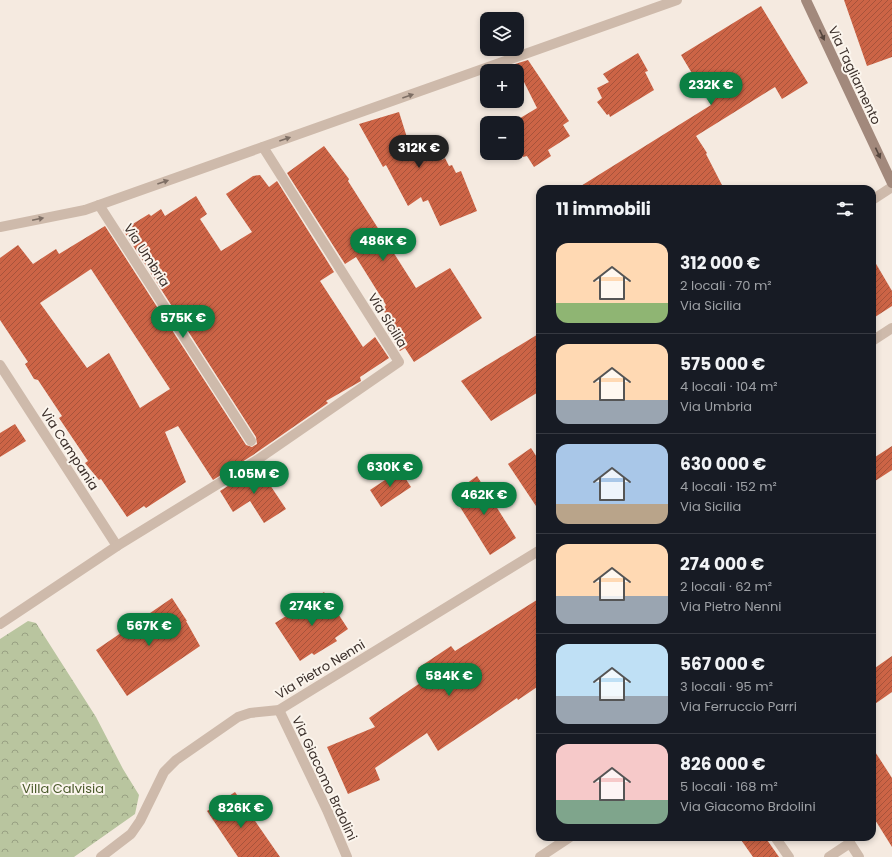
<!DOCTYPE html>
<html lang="it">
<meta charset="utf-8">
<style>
:root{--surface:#171b24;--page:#20242c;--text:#f1f3f6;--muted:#9ea1a6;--line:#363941;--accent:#0b8043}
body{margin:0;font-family:Poppins,sans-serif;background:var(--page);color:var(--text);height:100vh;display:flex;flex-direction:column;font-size:15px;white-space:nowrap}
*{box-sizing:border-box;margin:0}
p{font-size:13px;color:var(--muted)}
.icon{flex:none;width:22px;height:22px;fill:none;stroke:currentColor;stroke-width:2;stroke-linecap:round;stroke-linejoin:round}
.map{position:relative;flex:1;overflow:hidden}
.panel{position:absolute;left:536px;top:185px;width:340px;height:656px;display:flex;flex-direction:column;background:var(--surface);border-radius:12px;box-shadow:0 2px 6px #0003}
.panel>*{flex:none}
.buttons{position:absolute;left:480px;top:12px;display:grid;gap:8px}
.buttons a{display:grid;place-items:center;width:44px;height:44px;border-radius:8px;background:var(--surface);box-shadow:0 2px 6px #0003;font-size:20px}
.price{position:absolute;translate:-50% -34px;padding:0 9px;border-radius:14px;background:var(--accent);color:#fff;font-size:13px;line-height:26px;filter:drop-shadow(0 1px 2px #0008)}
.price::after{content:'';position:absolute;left:50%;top:24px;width:12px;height:9px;margin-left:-6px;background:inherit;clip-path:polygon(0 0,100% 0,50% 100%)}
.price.selected{background:#222;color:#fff}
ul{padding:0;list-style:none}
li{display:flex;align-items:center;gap:12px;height:100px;padding:0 20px}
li+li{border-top:1px solid var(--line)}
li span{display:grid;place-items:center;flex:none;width:112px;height:80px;border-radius:12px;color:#555}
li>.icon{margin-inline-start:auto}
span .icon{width:48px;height:48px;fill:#fffc;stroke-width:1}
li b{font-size:17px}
h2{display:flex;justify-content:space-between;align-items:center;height:48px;padding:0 20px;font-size:17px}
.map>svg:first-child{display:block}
</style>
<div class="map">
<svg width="892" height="857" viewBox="0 0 892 857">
<defs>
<pattern id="park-crowns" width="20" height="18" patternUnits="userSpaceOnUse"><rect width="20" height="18" fill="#b9c59f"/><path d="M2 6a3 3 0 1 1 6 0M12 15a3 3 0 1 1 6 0" fill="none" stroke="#98a082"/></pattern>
<pattern id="building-hatch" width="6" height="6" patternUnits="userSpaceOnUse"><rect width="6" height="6" fill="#cc6446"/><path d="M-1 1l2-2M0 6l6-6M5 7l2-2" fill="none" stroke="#a7533b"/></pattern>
</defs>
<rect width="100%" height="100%" fill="#f5eae0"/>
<path fill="url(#park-crowns)" d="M28,621L36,623L96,717L123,769L139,795L135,814L74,857H0V639Z"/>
<g fill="url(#building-hatch)" fill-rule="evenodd">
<path d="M844,0H892V57L867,66Z"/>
<path d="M761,6L808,83L782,99L775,87L696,136L707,153L706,154L724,189H576L711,105L681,55Z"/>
<path d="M638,53L648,71L645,72L654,90L610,117L609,114L607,115L597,102L602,98L597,88L609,82L603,74Z"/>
<path d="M528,60L569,121L563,125L570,136L548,150L551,156L534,167L527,156L523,157L517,147V120L537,108L515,64Z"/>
<path d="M399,112L409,144L431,135L442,160L445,158L449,166L452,165L456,173L461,171L477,211L440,226L428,200L423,202L421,197L408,206L386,165L383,167L359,124Z"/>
<path d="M324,146L349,179L348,181L416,288L450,268L482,318L414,362L405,348L400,351L386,329L391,325L383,309L386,305L356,257L345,264L287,173Z"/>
<path d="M260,175L269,187L277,181L334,272L320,281L363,347L375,337L389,358L360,377L361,381L326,401L328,403L253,455L213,480L178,426L165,432L186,482L146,508L144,506L127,517L101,479L99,480L85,463L88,461L59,418L62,416L38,380L34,379L25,364L28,362L0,320V258L18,245L33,264L56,249L59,254L105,226L246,445L252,447L257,444L256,437L123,230L149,214L151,216L161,209L165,216L196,196L207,214L200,219L221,251L252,232L226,194L253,176ZM91,269L170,389L140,408L109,353L87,368L40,303Z"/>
<path d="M872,257L892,291V306L872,319Z"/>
<path d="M540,333V391L491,421L461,381Z"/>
<path d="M15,424L26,441L0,457V433Z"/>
<path d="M892,446V470L872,483V459Z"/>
<path d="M531,448L540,462V512L508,464Z"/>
<path d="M258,467L286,509L264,523L250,501L233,512L220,491Z"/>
<path d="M400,470L411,487L381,507L370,490Z"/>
<path d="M477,476L516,538L490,555L452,494Z"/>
<path d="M324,592L348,629L335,638L337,641L314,655L312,653L300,661L275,623Z"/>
<path d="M172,598L187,621H186L200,646L127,696L96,650Z"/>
<path d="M540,598V685L518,700L517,698L438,751L427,733L375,768L380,780L348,794L327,747L375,727L369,718L426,679L418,668L451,646L455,651Z"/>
<path d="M892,656V692L872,706V670Z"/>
<path d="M872,747L892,778V847L872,815Z"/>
<path d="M235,792L280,857H238L207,811Z"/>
<path d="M739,837H765L779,857H753Z"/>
</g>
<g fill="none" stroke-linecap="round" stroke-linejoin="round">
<g stroke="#cebaab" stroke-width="10">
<path d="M775,837L789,857"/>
<path d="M540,857L570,837"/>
<path d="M829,857L850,843L859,857"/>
</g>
<g stroke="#cebaab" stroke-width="10">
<path d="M872,200L892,187"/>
<path d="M99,205L251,441"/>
<path d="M0,227L85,210L677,0"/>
<path d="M872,341L892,328"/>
<path d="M0,365L117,546"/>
<path d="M0,624L117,546L257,460L399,362L263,147"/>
<path d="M279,710L327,810L347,857"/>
<path d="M101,857L131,834L140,821L164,772L176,760L238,717L250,713L279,710L540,550"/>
</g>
<path stroke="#a2897c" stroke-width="10" d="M806,0L892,183"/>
</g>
<defs><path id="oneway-solid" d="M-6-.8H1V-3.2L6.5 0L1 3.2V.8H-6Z"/></defs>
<g fill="#55463e">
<use href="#oneway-solid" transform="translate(822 35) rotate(65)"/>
<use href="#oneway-solid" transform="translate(878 153) rotate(65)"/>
</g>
<g fill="#7d6e64">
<use href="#oneway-solid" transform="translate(408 96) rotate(-19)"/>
<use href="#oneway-solid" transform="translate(285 139) rotate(-19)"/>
<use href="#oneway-solid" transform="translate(163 182) rotate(-19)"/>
<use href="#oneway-solid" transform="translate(38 219) rotate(-12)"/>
</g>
<g text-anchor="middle" stroke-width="4" stroke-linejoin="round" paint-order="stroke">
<g font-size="13" fill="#3b2f2a" stroke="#fbf5ed">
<text transform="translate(855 75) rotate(65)" y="5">Via Tagliamento</text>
<text transform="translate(147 255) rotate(57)" y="5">Via Umbria</text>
<text transform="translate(388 320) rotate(58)" y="5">Via Sicilia</text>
<text transform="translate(70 449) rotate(57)" y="5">Via Campania</text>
<text transform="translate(320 669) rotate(-31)" y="5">Via Pietro Nenni</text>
<text transform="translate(325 778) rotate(65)" y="5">Via Giacomo Brdolini</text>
</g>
<g font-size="13" fill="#4b5b2c" stroke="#fbf5ed">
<text x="63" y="793">Villa Calvisia</text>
</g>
</g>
</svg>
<div class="buttons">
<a><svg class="icon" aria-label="layers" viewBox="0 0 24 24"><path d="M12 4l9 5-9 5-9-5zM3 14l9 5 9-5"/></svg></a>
<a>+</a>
<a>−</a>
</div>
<b class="price" style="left:711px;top:106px">232K €</b>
<b class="price selected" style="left:419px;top:169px">312K €</b>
<b class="price" style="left:383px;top:262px">486K €</b>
<b class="price" style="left:183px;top:339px">575K €</b>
<b class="price" style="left:390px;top:488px">630K €</b>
<b class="price" style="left:254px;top:495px">1.05M €</b>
<b class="price" style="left:484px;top:516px">462K €</b>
<b class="price" style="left:312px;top:627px">274K €</b>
<b class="price" style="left:149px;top:647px">567K €</b>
<b class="price" style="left:449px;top:697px">584K €</b>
<b class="price" style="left:241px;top:829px">826K €</b>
<section class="panel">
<h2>11 immobili<svg class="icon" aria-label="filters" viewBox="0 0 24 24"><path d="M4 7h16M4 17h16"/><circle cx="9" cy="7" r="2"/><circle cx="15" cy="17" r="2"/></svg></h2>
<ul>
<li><span style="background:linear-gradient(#ffd9b3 75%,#8fb573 0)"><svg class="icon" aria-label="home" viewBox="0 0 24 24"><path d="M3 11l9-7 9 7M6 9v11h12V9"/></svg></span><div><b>312 000 €</b><p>2 locali · 70 m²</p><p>Via Sicilia</p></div></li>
<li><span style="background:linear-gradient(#ffd9b3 70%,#9aa5b1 0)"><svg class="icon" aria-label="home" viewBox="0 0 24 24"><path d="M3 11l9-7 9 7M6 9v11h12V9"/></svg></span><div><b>575 000 €</b><p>4 locali · 104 m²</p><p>Via Umbria</p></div></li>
<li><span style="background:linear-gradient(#a9c7e8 75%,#b9a48a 0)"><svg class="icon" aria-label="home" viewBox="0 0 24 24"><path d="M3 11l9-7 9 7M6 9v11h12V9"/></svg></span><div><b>630 000 €</b><p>4 locali · 152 m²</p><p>Via Sicilia</p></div></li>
<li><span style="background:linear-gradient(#ffd9b3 65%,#9aa5b1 0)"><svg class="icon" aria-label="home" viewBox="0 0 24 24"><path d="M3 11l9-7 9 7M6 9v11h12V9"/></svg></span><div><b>274 000 €</b><p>2 locali · 62 m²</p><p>Via Pietro Nenni</p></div></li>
<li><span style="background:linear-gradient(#bfe0f5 65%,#9aa5b1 0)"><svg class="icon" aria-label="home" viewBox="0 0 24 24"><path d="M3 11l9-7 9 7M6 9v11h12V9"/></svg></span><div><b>567 000 €</b><p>3 locali · 95 m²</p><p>Via Ferruccio Parri</p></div></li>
<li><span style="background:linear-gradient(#f6c9c9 70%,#7fa58c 0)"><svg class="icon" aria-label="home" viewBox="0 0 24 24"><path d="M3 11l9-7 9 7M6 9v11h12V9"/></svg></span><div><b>826 000 €</b><p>5 locali · 168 m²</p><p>Via Giacomo Brdolini</p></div></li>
</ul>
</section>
</div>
